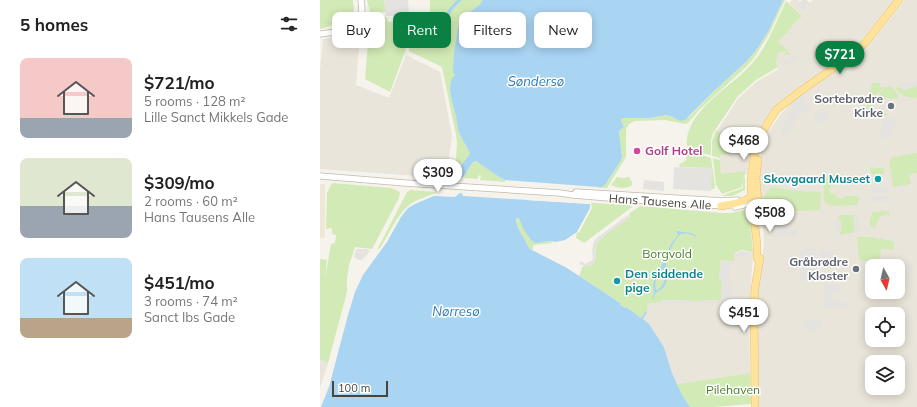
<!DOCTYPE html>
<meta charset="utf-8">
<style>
:root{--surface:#fff;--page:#f2f2f2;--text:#222;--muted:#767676;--accent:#0b8043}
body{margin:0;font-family:Mulish,sans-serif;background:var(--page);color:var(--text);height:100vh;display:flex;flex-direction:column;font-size:15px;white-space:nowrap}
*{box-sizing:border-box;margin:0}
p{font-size:13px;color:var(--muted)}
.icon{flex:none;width:22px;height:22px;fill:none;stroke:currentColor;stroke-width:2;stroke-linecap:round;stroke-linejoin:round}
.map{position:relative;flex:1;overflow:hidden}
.panel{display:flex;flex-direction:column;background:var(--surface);width:320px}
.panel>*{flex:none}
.guide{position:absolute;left:12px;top:12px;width:380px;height:36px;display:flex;gap:8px}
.needle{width:26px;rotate:172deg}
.tools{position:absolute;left:545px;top:259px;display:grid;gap:8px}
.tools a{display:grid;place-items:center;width:40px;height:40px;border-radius:8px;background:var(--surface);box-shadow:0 2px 10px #0003;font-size:20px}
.scale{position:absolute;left:12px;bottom:10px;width:56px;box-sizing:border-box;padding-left:4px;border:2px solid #4b4439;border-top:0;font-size:11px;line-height:14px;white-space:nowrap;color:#4b4439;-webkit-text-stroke:3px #fff;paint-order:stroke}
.price{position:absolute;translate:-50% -34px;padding:0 9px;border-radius:14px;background:#fff;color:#222;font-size:13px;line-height:26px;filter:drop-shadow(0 1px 2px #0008)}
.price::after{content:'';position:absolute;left:50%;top:24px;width:12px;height:9px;margin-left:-6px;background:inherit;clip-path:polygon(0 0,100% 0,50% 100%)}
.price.selected{background:var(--accent);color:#fff}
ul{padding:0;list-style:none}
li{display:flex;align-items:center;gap:12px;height:100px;padding:0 20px}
li span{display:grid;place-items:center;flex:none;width:112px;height:80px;border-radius:8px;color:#555}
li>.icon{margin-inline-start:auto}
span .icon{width:48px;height:48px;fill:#fffc;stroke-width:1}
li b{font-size:17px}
h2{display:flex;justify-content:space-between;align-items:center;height:48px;padding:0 20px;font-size:17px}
.pill{padding:0 14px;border-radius:8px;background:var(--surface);box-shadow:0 2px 10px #0003;font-size:14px;line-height:36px}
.pill.selected{background:var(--accent);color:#fff}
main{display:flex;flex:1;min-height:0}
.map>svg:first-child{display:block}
</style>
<main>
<section class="panel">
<h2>5 homes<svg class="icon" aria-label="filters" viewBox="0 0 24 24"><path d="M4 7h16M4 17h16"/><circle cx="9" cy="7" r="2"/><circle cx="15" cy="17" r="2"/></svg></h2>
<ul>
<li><span style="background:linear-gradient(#f6c9c9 75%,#9aa5b1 0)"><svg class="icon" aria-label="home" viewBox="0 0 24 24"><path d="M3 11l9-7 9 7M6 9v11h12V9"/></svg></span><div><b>$721/mo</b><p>5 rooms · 128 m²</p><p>Lille Sanct Mikkels Gade</p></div></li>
<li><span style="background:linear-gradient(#dfe7d0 60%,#9aa5b1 0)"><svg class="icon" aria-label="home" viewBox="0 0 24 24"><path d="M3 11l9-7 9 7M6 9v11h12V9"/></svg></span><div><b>$309/mo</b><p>2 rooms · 60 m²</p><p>Hans Tausens Alle</p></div></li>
<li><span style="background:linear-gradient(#bfe0f5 75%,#b9a48a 0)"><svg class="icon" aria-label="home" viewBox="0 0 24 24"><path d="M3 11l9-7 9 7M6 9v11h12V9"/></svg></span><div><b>$451/mo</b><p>3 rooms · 74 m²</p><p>Sanct Ibs Gade</p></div></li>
</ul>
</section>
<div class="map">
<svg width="597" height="407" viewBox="0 0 597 407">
<rect width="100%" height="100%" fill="#f6f3ec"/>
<g fill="#eae5da" fill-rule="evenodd">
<path d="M472,0H478L480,2L490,3L492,0H497L498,1L499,0H574L538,44L521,59L476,89L456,104L445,119L434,138L427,174L401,175L397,131L418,99L425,92L438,81L459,69L456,63L458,42L481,15L469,3Z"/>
<path d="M585,0H597V407H439L436,309L442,264L444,242L439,181L440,160L443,145L449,131L460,115L473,101L542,54ZM552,266H578V292H552ZM552,314H578V340H552ZM552,362H578V388H552Z"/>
<path d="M40,33L36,85L69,98L86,55L120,72L132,136L126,178L0,169V69L3,39Z"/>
<path d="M426,253L433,255L429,312L430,373L357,384L352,373L344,346L323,319L327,312L328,303H401L399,280L401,260L414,254Z"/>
<path d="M0,359L8,363L0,388Z"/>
</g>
<rect fill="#efe8d6" x="0" y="184" width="5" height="54"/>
<g fill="#d2eab5">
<path d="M0,0H33L34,13L27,21L0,29Z"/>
<path d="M47,0H64L66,12L52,13L50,12Z"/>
<path d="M110,0H163L159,5L145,16C142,35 140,55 135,74C134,79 130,84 130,89C130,95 134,110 136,116C138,122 137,129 140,135C143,141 148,147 150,154C144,162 140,164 138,175L137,174V162L136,160L137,142L136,135L122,67L89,51V16L110,15Z"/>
<path d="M463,0H465L449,34L434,58L426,67L379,110L368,123L365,124L345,120L315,121L309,124L306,129V157L287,188H278V187H282L285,185L301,160L302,157L299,132L304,126L301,121L302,118H330L346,115L353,117H369L395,90L426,62L437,49L448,32Z"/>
<path d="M466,1L482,16L471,26L472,27L458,42L471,54L469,55L465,54L466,51L458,52L456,63L458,67L436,80L418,96L393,133L391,140V155C385,154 368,151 367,145C366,143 367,141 367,139C370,111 406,89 425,71C429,67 435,60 439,55C450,39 458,18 466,1Z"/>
<path d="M52,16L67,17L68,22L81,21V22H82V20H85L86,22V49L70,92L45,79L50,19Z"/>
<path d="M552,83H560V87H564L555,97L549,96Z"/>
<path d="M597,86V98C588,98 581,96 576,89L577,87H579L585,90Z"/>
<path d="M565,87H572L578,95V99L557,97Z"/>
<path d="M549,97L554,98C551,110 555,113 567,113V115H559L546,110Z"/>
<path d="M396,130L409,139L410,144L423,143L422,148L410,149L411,154L400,155V158L392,156V141Z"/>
<path d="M366,150L391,158L395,186L394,189H391V168L360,167L359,164L362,163L366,160L367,155L366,151Z"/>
<path d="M596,153L597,154V173L589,175L591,184L573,187L569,161L571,158L574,157Z"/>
<path d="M393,158L400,160L401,174L425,171C425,176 422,181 422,187L402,194L396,185Z"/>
<path d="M156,161L179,177L185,180V182L160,180L161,176L159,175L157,179L144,178L146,173L153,162Z"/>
<path d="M550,167H554V168H564V174H551Z"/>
<path d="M510,174C518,174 534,176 537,184H525V181H518V184H516V186L511,185L509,190L511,194L515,193V195L517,196L518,198H524V196H537L538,198H541L538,200V205L512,206C509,205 505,204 504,200C503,197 504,183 505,179C506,176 507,176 510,174Z"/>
<path d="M425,176V190L412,196H402C409,192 416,191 423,188V181Z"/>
<path d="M297,177L303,178L309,177L312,182V185C305,190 298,188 291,185Z"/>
<path d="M12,183L71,188L80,192L79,198L52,249L35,247L29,265L27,278V292L8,363L0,359V259L7,260L5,279L11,244L15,243L16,235L12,234V228L6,229L7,193Z"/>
<path d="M451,187L477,191L501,192L500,210L478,211L445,208L444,196Z"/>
<path d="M91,190L117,192C107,197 96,199 88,206C77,215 68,236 60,248L57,250L86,194L87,192Z"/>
<path d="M271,203L311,205L312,207L264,243L256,238L257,232L270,208V204Z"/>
<path d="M320,206L402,213H412L427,209L429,211L433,252L421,250L414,254V261L401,260L399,280H402L401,300H384L379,302L374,301L342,300L341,302H337L336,303H328L327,312L326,311L321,318L306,307L305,308L299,305L300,303L259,276L263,266C283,267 272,251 277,243C280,238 303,222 310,217L309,214Z"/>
<path d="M566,211H569L570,216L566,214L560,217L554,229L553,227L550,226V217H552V212Z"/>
<path d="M520,215H536H534V232L536,231V232L520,235L519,231H522L521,220H518L519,216Z"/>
<path d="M197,218H199L220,242L229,241L232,242V243L214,245L213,246V250L210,249C206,239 195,229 197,218Z"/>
<path d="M537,237H550L573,241L574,243V250L561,249L560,263L539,260Z"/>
<path d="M430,373L431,404L394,407H370L362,395L357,384Z"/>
</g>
<g fill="#e5e3e0">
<path d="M64,0H88L89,16H66Z"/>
<path d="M482,0H486L490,3L483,11L477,5Z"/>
<path d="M474,54L477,59L465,67L462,64L465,61Z"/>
<path d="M597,80V85L586,88L585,89L580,87L578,85Z"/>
<path d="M483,95L485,99V103L491,104L489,111H486L483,113L481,112L470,128H469L468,130H467L464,135L462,134L461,129L474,107L472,104Z"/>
<path d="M496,110L510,114L506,123L493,119Z"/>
<path d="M575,118L576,127L570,131V139L560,137L563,119Z"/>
<path d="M425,140H432L428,160H425L424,146Z"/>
<path d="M354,167L392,168L391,191L353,189Z"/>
<path d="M324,180L344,182V191L323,189Z"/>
<path d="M552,187H567L568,193H552Z"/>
<path d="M568,196L569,202H552V197Z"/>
<path d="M447,211H463L461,228L477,229V236H461L457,231V227L446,226Z"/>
<path d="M308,215L310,217L279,240L277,243L275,249L276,255V260L274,263L269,266H265L259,264L261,261L265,264L271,261L273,259L272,250L274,241L278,237Z"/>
<path d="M534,215H539V231L534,232Z"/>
<path d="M521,220L522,231L516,232L515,221Z"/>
<path d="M496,248L500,279L480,280V254L482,250Z"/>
<path d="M38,249H47L50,251L42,260H39L35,258L34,256L36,250Z"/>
<path d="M513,250V259L500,260L499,251Z"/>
<path d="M420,251L433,252V255L426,253L422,257H418L417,256L416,257V254Z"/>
<path d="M583,261L593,265L592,271H587L588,267L581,266Z"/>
<path d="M401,262L410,263L409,285H412L411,300H408V303H336L337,302H341L342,300L374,301L379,302L384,300H401L402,280H399Z"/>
<path d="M504,284H520L521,292L511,293L512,299H517V302H528V307H525V309L512,307H505Z"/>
<path d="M502,319V325L500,329L492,330L489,332L484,323V321L488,320L489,322V320Z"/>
</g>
<g fill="#a9d4f2" fill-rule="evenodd">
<path d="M137,0H142C134,7 129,13 125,24C125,12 129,8 137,0Z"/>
<path d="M163,0H463L448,32L437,49L426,62L395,90L365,120L360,121L353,117L346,115L330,118H302L301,121C306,129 303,126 299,132L302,157L301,160L285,185L282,187H278L185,180L179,177L156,161L153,162L144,176L142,178L138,175C140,164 144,162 150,154C147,145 140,138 138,129C137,125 137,120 136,116C134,110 130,95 130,89C130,86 131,83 131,80L135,75L133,72L134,53L138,28L145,16L159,5Z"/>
<path d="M140,193H142L143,196L270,204L271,208L257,232L245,240L236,242L229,241L216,243L212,241L204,230L199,218H197L196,220L198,228L210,249L247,268L300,303V305L305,308L306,307L321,318L326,311L327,312L323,319L329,324L344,347L352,373L362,395L370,407H1L9,387L28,315L35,292L43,275L67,242L81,217L88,208L95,204L114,196L135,197Z"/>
<path d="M356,231L371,233L377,236L376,237C372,235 366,232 361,234C355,237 346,257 346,264C346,269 349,273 347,279C345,289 342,288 336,293C334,295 333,299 332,302L334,292L333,285L336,273L341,267L351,244L358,235ZM343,269L344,270C347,277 344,285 338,290H336C334,283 337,273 343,269Z"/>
</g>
<path fill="#f6f3ec" d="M206,199L271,203L272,208L259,233L257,232L270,208V204L206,200Z"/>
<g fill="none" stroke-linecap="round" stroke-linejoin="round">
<defs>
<g id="minor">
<path d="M0,34C13,32 33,32 40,19C43,13 42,6 41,0"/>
<path d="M0,176L85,183L240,193L253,195L289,198L404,206"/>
<path d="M256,192L403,201L417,200"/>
<path d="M415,207L427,204L434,199"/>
</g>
<g id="major">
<path d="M438,160L436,178L439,216"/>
<path d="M401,206C411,204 425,203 433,195"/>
<path d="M439,262L437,258V244L431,191V179L435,151L438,140L449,121L457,109L482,90L518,65L535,52L545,43L579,0"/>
<path d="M435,407L434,305L435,288L440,258"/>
</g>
</defs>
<use href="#minor" stroke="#c2bbae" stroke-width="7"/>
<use href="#major" stroke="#e6c16a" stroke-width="8"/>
<use href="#minor" stroke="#fff" stroke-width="5.5"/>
<use href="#major" stroke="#ffe39c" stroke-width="7"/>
</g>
<g fill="#6b7280" stroke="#fff" stroke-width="1.5">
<circle cx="571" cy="106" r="4"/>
<circle cx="536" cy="269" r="4"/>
</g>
<circle fill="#d1479c" stroke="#fff" stroke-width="1.5" cx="317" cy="151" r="4"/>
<g fill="#0f9aa8" stroke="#fff" stroke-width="1.5">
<circle cx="558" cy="179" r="4"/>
<circle cx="297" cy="281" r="4"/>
</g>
<g text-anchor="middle" stroke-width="3" stroke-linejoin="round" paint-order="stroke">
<g font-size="12" font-weight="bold" fill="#5b616d" stroke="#fff" text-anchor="end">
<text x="563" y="103">Sortebrødre<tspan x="563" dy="14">Kirke</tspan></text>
<text x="528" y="266">Gråbrødre<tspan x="528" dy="14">Kloster</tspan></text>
</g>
<g font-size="12" font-weight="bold" fill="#b23c85" stroke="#fff" text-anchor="start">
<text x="325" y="155">Golf Hotel</text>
</g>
<g font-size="12" font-weight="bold" fill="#0d838f" stroke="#fff" text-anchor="end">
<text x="550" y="183">Skovgaard Museet</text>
<text x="305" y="278" text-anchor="start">Den siddende<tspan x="305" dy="14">pige</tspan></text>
</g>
<g font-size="12" fill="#4b4439" stroke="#fff">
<text transform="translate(340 202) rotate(4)" y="4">Hans Tausens Alle</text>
</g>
<g font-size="12" fill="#4a7f2a" stroke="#fff">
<text x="347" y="258">Borgvold</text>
<text x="413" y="394">Pilehaven</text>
</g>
<g font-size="13" font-style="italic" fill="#2e7ab2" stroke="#fff">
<text x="216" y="86">Søndersø</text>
<text x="136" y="316">Nørresø</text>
</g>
</g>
</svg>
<div class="tools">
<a><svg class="needle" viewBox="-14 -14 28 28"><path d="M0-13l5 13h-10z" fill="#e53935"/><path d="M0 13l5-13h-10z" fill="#767676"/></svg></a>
<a><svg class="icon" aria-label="locate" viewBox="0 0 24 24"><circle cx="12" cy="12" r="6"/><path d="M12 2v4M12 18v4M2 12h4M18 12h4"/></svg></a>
<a><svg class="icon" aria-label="layers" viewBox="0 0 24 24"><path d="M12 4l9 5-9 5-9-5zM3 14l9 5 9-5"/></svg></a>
</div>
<div class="scale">100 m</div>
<b class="price selected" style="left:520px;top:75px">$721</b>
<b class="price" style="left:424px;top:161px">$468</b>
<b class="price" style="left:118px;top:193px">$309</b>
<b class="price" style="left:450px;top:233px">$508</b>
<b class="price" style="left:424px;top:333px">$451</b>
<div class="guide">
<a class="pill">Buy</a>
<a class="pill selected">Rent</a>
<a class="pill">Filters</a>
<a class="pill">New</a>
</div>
</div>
</main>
